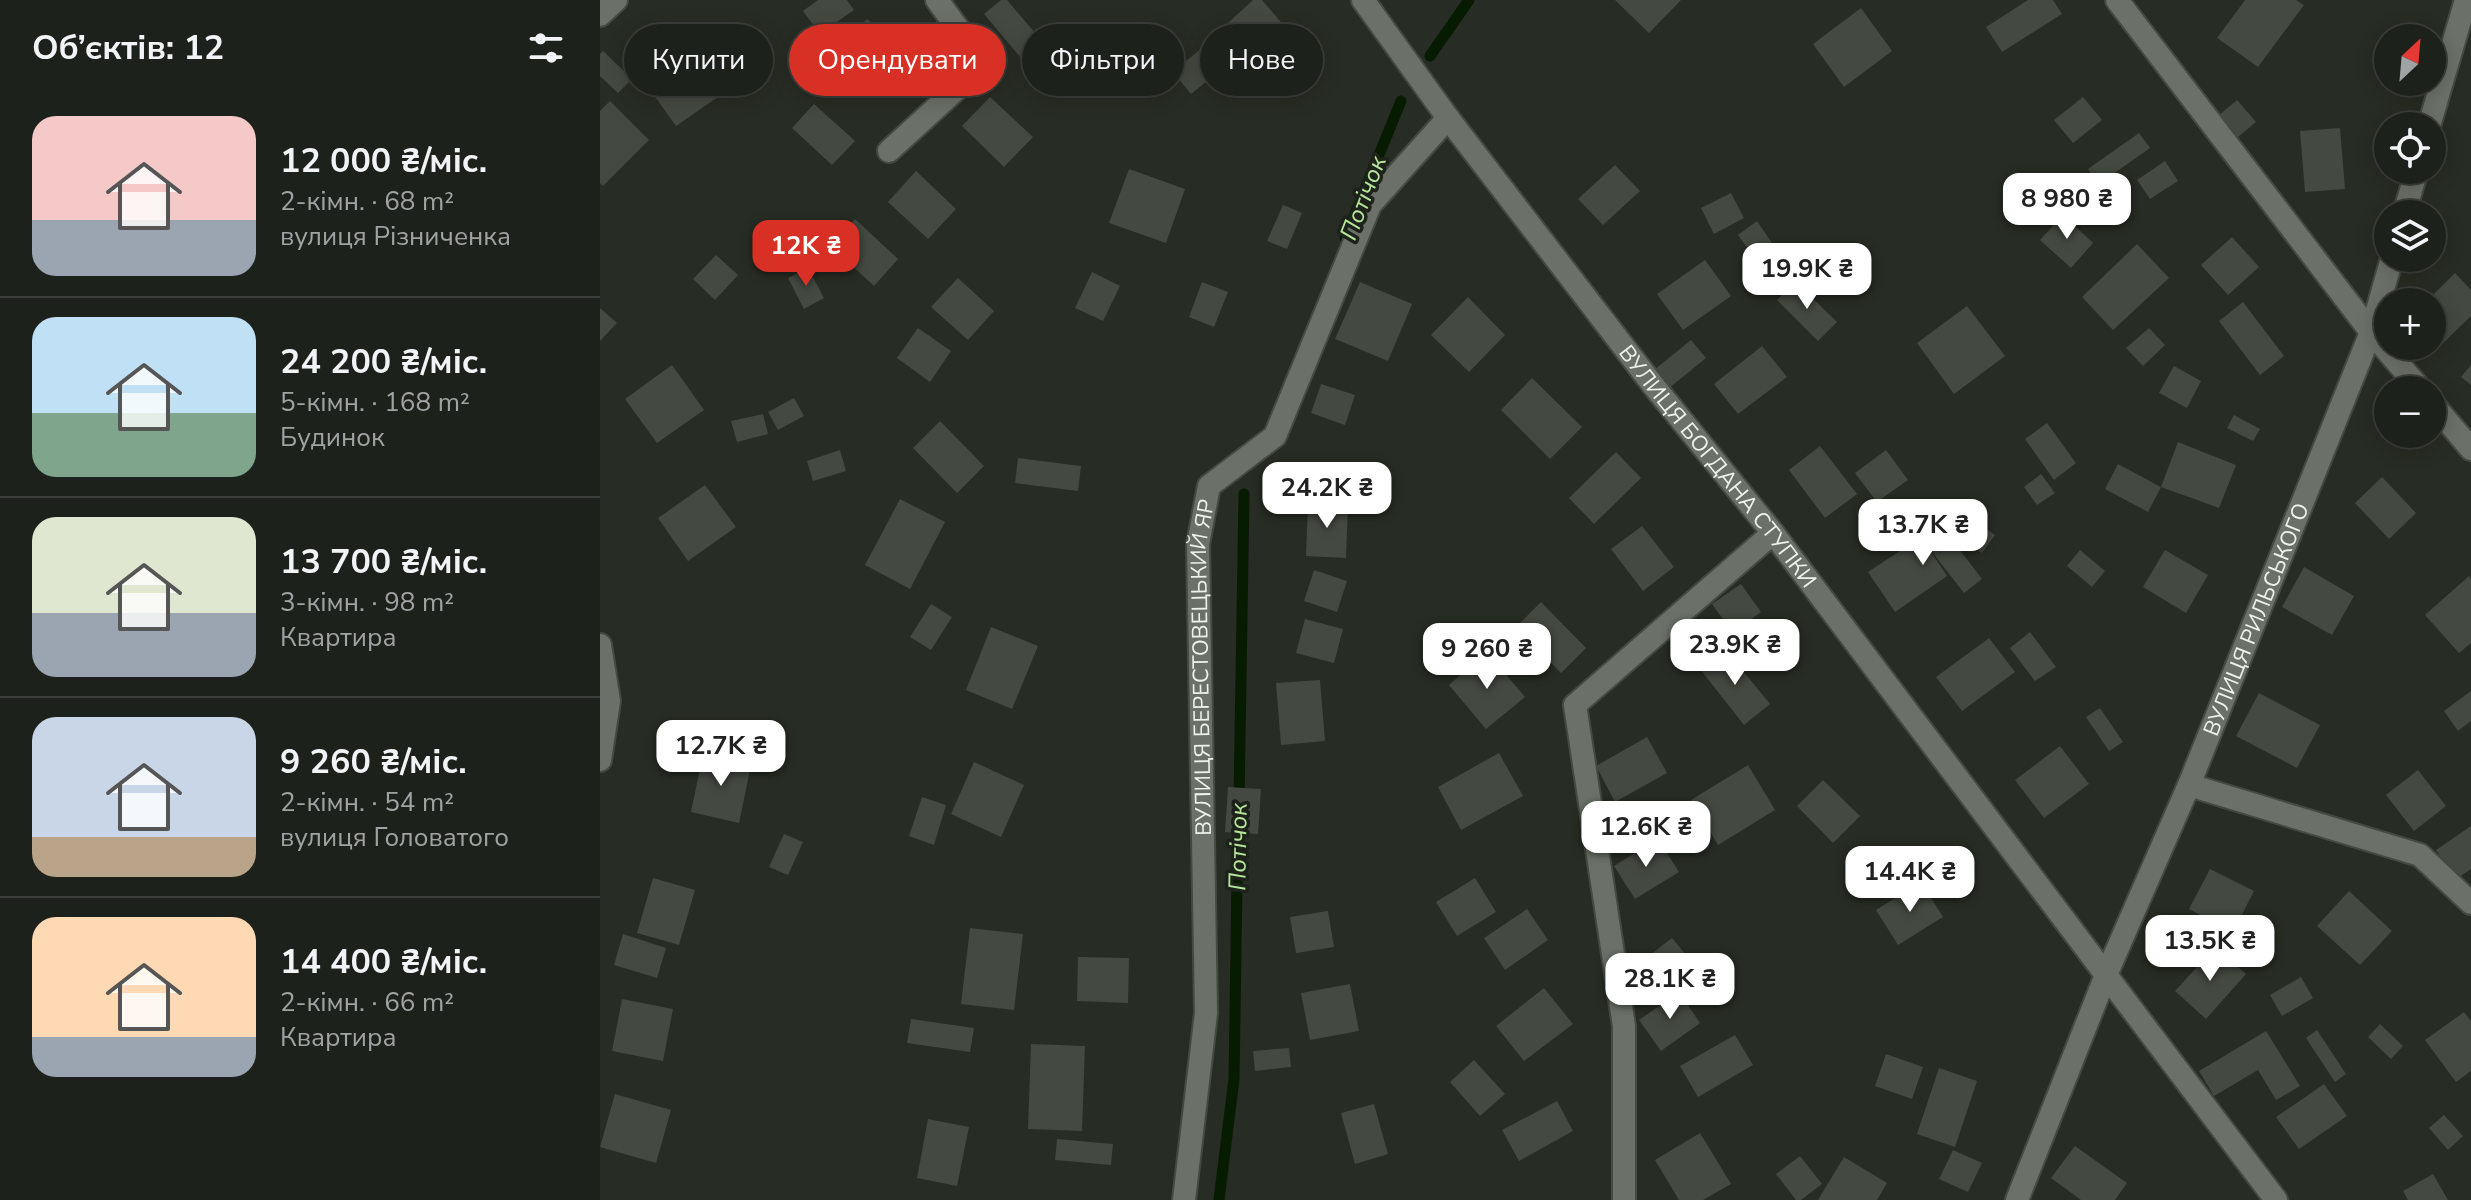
<!DOCTYPE html>
<html lang="uk">
<meta charset="utf-8">
<style>
:root{--surface:#1d211b;--page:#252924;--text:#f1f3f6;--muted:#a0a3a3;--line:#3b3e3a;--accent:#d93025}
body{margin:0;font-family:"Nunito Sans",sans-serif;background:var(--page);color:var(--text);height:100vh;display:flex;flex-direction:column;font-size:30px;white-space:nowrap}
*{box-sizing:border-box;margin:0}
p{font-size:26px;color:var(--muted)}
.icon{flex:none;width:44px;height:44px;fill:none;stroke:currentColor;stroke-width:2;stroke-linecap:round;stroke-linejoin:round}
.map{position:relative;flex:1;overflow:hidden}
.drawer{display:flex;flex-direction:column;background:var(--surface);width:600px}
.drawer>*{flex:none}
.banner{position:absolute;left:24px;top:24px;width:760px;height:72px;display:flex;gap:16px}
.needle{width:52px;rotate:26deg}
.buttons{position:absolute;left:1774px;top:24px;display:grid;gap:16px}
.buttons a{display:grid;place-items:center;width:72px;height:72px;border-radius:50%;background:var(--surface);box-shadow:0 4px 20px #0003,0 0 0 2px var(--line);font-size:40px}
.price{position:absolute;translate:-50% -68px;padding:0 18px;border-radius:16px;background:#fff;color:#222;font-size:26px;line-height:52px;filter:drop-shadow(0 2px 4px #0008)}
.price::after{content:'';position:absolute;left:50%;top:48px;width:24px;height:18px;margin-left:-12px;background:inherit;clip-path:polygon(0 0,100% 0,50% 100%)}
.price.active{background:var(--accent);color:#fff}
ul{padding:0;list-style:none}
li{display:flex;align-items:center;gap:24px;height:200px;padding:0 32px}
li+li{border-top:2px solid var(--line)}
li span{display:grid;place-items:center;flex:none;width:224px;height:160px;border-radius:24px;color:#555}
li>.icon{margin-inline-start:auto}
span .icon{width:96px;height:96px;fill:#fffc;stroke-width:1}
li b{font-size:34px}
h2{display:flex;justify-content:space-between;align-items:center;height:96px;padding:0 32px;font-size:34px}
.chip{padding:0 28px;border-radius:36px;background:var(--surface);box-shadow:0 4px 20px #0003,0 0 0 2px var(--line);font-size:28px;line-height:72px}
.chip.active{background:var(--accent);color:#fff}
main{display:flex;flex:1;min-height:0}
.map>svg:first-child{display:block}
</style>
<main>
<section class="drawer">
<h2>Об’єктів: 12<svg class="icon" aria-label="filters" viewBox="0 0 24 24"><path d="M4 7h16M4 17h16"/><circle cx="9" cy="7" r="2"/><circle cx="15" cy="17" r="2"/></svg></h2>
<ul>
<li><span style="background:linear-gradient(#f6c9c9 65%,#9aa5b1 0)"><svg class="icon" aria-label="home" viewBox="0 0 24 24"><path d="M3 11l9-7 9 7M6 9v11h12V9"/></svg></span><div><b>12 000 ₴/міс.</b><p>2-кімн. · 68 m²</p><p>вулиця Різниченка</p></div></li>
<li><span style="background:linear-gradient(#bfe0f5 60%,#7fa58c 0)"><svg class="icon" aria-label="home" viewBox="0 0 24 24"><path d="M3 11l9-7 9 7M6 9v11h12V9"/></svg></span><div><b>24 200 ₴/міс.</b><p>5-кімн. · 168 m²</p><p>Будинок</p></div></li>
<li><span style="background:linear-gradient(#dfe7d0 60%,#9aa5b1 0)"><svg class="icon" aria-label="home" viewBox="0 0 24 24"><path d="M3 11l9-7 9 7M6 9v11h12V9"/></svg></span><div><b>13 700 ₴/міс.</b><p>3-кімн. · 98 m²</p><p>Квартира</p></div></li>
<li><span style="background:linear-gradient(#c9d6e8 75%,#b9a48a 0)"><svg class="icon" aria-label="home" viewBox="0 0 24 24"><path d="M3 11l9-7 9 7M6 9v11h12V9"/></svg></span><div><b>9 260 ₴/міс.</b><p>2-кімн. · 54 m²</p><p>вулиця Головатого</p></div></li>
<li><span style="background:linear-gradient(#ffd9b3 75%,#9aa5b1 0)"><svg class="icon" aria-label="home" viewBox="0 0 24 24"><path d="M3 11l9-7 9 7M6 9v11h12V9"/></svg></span><div><b>14 400 ₴/міс.</b><p>2-кімн. · 66 m²</p><p>Квартира</p></div></li>
</ul>
</section>
<div class="map">
<svg width="1871" height="1200" viewBox="0 0 1871 1200">
<rect width="100%" height="100%" fill="#272c24"/>
<g fill="none" stroke-linecap="round" stroke-linejoin="round">
<g stroke="#061b00" stroke-width="11">
<path d="M830,56L869,0"/>
<path d="M745,238L801,101"/>
<path d="M639,800L644,494"/>
<path d="M619,1200L634,1079L638,818"/>
</g>
</g>
<g fill="#444941">
<path d="M218,0H247L254,10L220,34L203,11Z"/>
<path d="M401,0H407L441,40L421,58L384,14Z"/>
<path d="M653,0H662L686,28L644,65L616,34Z"/>
<path d="M1015,0H1081L1049,33Z"/>
<path d="M1428,0H1453L1462,14L1402,52L1386,27Z"/>
<path d="M1645,0H1696L1704,5L1658,67L1617,38Z"/>
<path d="M1261,8L1292,51L1244,87L1213,44Z"/>
<path d="M267,19L300,50L259,94L226,63Z"/>
<path d="M145,23L167,54L150,66L129,36Z"/>
<path d="M609,42L628,64L591,94L573,72Z"/>
<path d="M3,51L32,79L18,93L0,76V54Z"/>
<path d="M88,55L118,97L76,126L46,84Z"/>
<path d="M390,97L433,137L404,167L362,126Z"/>
<path d="M1483,97L1502,120L1473,143L1454,120Z"/>
<path d="M1637,100L1656,122L1632,142L1613,120Z"/>
<path d="M10,101L49,140L3,186L0,183V111Z"/>
<path d="M214,104L255,141L232,165L192,128Z"/>
<path d="M1740,128L1745,189L1705,192L1700,131Z"/>
<path d="M1539,133L1550,148L1499,184L1488,169Z"/>
<path d="M1565,161L1578,181L1550,199L1537,180Z"/>
<path d="M1015,165L1040,191L1003,225L978,199Z"/>
<path d="M529,169L585,189L566,243L509,223Z"/>
<path d="M316,171L356,209L328,239L288,202Z"/>
<path d="M1131,193L1144,218L1114,234L1101,208Z"/>
<path d="M683,205L702,213L687,249L667,241Z"/>
<path d="M1463,215L1493,243L1471,268L1440,240Z"/>
<path d="M255,219L298,259L274,286L231,246Z"/>
<path d="M1157,221L1174,246L1155,259L1138,235Z"/>
<path d="M1632,237L1659,267L1628,295L1601,265Z"/>
<path d="M1537,244L1569,278L1513,330L1482,297Z"/>
<path d="M116,255L138,275L115,300L93,279Z"/>
<path d="M1105,260L1131,296L1083,330L1057,294Z"/>
<path d="M208,268L224,298L204,309L188,278Z"/>
<path d="M492,272L520,286L503,321L475,308Z"/>
<path d="M1855,273L1871,290V316L1837,349L1832,344V302H1826Z"/>
<path d="M358,278L394,311L368,340L331,307Z"/>
<path d="M1195,281L1237,322L1218,341L1177,300Z"/>
<path d="M602,282L628,292L614,327L589,317Z"/>
<path d="M760,282L812,304L788,361L735,339Z"/>
<path d="M868,297L905,335L869,372L831,335Z"/>
<path d="M1643,302L1684,356L1660,375L1619,321Z"/>
<path d="M1367,306L1405,356L1354,394L1317,343Z"/>
<path d="M0,308L17,323L0,341Z"/>
<path d="M318,328L351,351L330,382L297,358Z"/>
<path d="M1549,328L1565,345L1543,366L1526,348Z"/>
<path d="M1091,340L1106,358L1068,389L1054,370Z"/>
<path d="M1162,346L1187,377L1138,414L1114,384Z"/>
<path d="M72,365L104,410L57,443L25,399Z"/>
<path d="M1871,365V385L1861,377Z"/>
<path d="M1574,366L1601,381L1587,408L1559,393Z"/>
<path d="M932,378L982,427L950,459L901,410Z"/>
<path d="M721,384L755,395L745,425L711,413Z"/>
<path d="M194,398L204,416L178,430L168,412Z"/>
<path d="M163,414L168,434L137,442L131,421Z"/>
<path d="M1634,415L1660,429L1653,441L1627,428Z"/>
<path d="M340,421L384,466L357,493L313,448Z"/>
<path d="M1447,423L1476,463L1454,480L1425,439Z"/>
<path d="M1578,442L1636,465L1619,508L1561,487L1548,512L1505,489L1518,464L1561,487Z"/>
<path d="M1220,446L1257,494L1225,518L1189,470Z"/>
<path d="M240,450L246,471L213,481L207,461Z"/>
<path d="M1286,450L1308,480L1277,502L1255,473Z"/>
<path d="M1016,452L1041,478L994,524L969,498Z"/>
<path d="M418,458L481,466L478,491L415,483Z"/>
<path d="M1441,474L1455,493L1437,505L1424,487Z"/>
<path d="M1782,477L1816,513L1789,539L1755,503Z"/>
<path d="M105,485L136,527L88,561L58,518Z"/>
<path d="M300,499L345,522L310,589L265,565Z"/>
<path d="M708,503L748,505L746,558L706,556Z"/>
<path d="M1333,515L1382,579L1364,593L1325,543L1347,576L1295,612L1268,572L1321,537L1315,529Z"/>
<path d="M1378,523L1395,535L1382,553L1365,541Z"/>
<path d="M1042,526L1074,567L1043,591L1011,549Z"/>
<path d="M1480,550L1505,571L1492,587L1467,566Z"/>
<path d="M1565,550L1608,575L1586,613L1543,587Z"/>
<path d="M1704,567L1754,596L1732,635L1682,607Z"/>
<path d="M714,570L747,581L737,612L704,601Z"/>
<path d="M1869,576L1871,579V643L1859,653L1825,615Z"/>
<path d="M1141,584L1161,612L1133,633L1112,604Z"/>
<path d="M941,602L986,648L961,673L916,627Z"/>
<path d="M331,604L352,617L331,650L310,637Z"/>
<path d="M705,619L743,629L734,663L696,653Z"/>
<path d="M391,627L438,646L412,709L366,690Z"/>
<path d="M1430,632L1456,667L1435,681L1410,648Z"/>
<path d="M1389,638L1415,672L1362,711L1336,677Z"/>
<path d="M1125,649L1170,704L1144,725L1100,669Z"/>
<path d="M887,652L925,697L886,729L849,685Z"/>
<path d="M720,680L725,741L681,745L676,683Z"/>
<path d="M1871,691V721L1858,731L1844,711Z"/>
<path d="M1659,693L1720,725L1697,768L1636,736Z"/>
<path d="M1500,708L1523,742L1509,751L1486,717Z"/>
<path d="M1047,737L1067,773L1015,802L996,766Z"/>
<path d="M1460,746L1489,784L1444,818L1415,780Z"/>
<path d="M899,753L923,796L861,830L838,787Z"/>
<path d="M103,754L151,765L139,823L91,812Z"/>
<path d="M374,762L424,785L401,837L351,814Z"/>
<path d="M1148,765L1175,810L1118,845L1091,800Z"/>
<path d="M1818,770L1846,806L1814,831L1786,795Z"/>
<path d="M1223,780L1260,816L1233,843L1197,806Z"/>
<path d="M628,787L661,789L658,834L625,832Z"/>
<path d="M322,797L346,805L334,845L309,836Z"/>
<path d="M1871,826V869L1856,879L1836,850Z"/>
<path d="M184,834L203,842L188,875L169,867Z"/>
<path d="M1058,839L1079,872L1035,899L1014,866Z"/>
<path d="M1610,869L1654,891L1633,932L1589,909Z"/>
<path d="M53,878L95,890L79,945L37,933Z"/>
<path d="M875,878L896,912L857,936L836,902Z"/>
<path d="M1321,882L1343,917L1298,945L1276,910Z"/>
<path d="M1749,891L1792,931L1760,965L1717,926Z"/>
<path d="M927,909L948,940L905,970L884,938Z"/>
<path d="M728,911L734,947L696,953L690,917Z"/>
<path d="M1573,915L1608,945L1594,961L1559,931Z"/>
<path d="M370,928L423,934L414,1010L361,1004Z"/>
<path d="M23,934L66,948L57,978L14,965Z"/>
<path d="M1072,938L1092,962L1065,984L1045,959Z"/>
<path d="M1615,947L1646,974L1606,1019L1575,991Z"/>
<path d="M478,957L529,958L528,1003L477,1001Z"/>
<path d="M1701,977L1713,998L1682,1016L1670,995Z"/>
<path d="M750,984L759,1031L710,1040L701,993Z"/>
<path d="M944,988L973,1024L924,1061L896,1026Z"/>
<path d="M1079,992L1100,1023L1061,1051L1039,1020Z"/>
<path d="M22,999L73,1009L63,1061L12,1051Z"/>
<path d="M1864,1012L1871,1021V1071L1856,1082L1825,1040Z"/>
<path d="M311,1019L374,1028L370,1052L307,1043Z"/>
<path d="M1780,1024L1803,1046L1791,1059L1768,1037Z"/>
<path d="M1717,1030L1746,1074L1735,1082L1706,1038Z"/>
<path d="M1666,1031L1700,1086L1676,1100L1658,1070L1614,1096L1599,1071Z"/>
<path d="M1135,1035L1153,1065L1098,1097L1080,1066Z"/>
<path d="M431,1044L485,1046L482,1131L428,1129Z"/>
<path d="M689,1048L691,1067L655,1071L653,1051Z"/>
<path d="M1286,1054L1323,1067L1312,1099L1275,1086Z"/>
<path d="M874,1060L905,1094L880,1116L850,1082Z"/>
<path d="M1339,1068L1377,1081L1355,1147L1317,1134Z"/>
<path d="M1724,1084L1747,1116L1699,1149L1676,1117Z"/>
<path d="M15,1094L71,1110L56,1163L0,1147Z"/>
<path d="M957,1101L973,1131L919,1161L902,1130Z"/>
<path d="M774,1104L788,1154L755,1164L741,1113Z"/>
<path d="M1844,1115L1863,1136L1848,1150L1829,1128Z"/>
<path d="M328,1119L369,1127L357,1186L317,1178Z"/>
<path d="M1100,1133L1131,1184L1103,1200H1079L1055,1160Z"/>
<path d="M457,1139L513,1144L511,1165L455,1160Z"/>
<path d="M1475,1146L1527,1183L1515,1200H1481L1451,1178Z"/>
<path d="M1353,1150L1382,1163L1368,1192L1339,1179Z"/>
<path d="M1200,1156L1222,1184L1201,1200H1196L1176,1174Z"/>
<path d="M1244,1157L1287,1183L1277,1200H1218Z"/>
<path d="M1833,1174L1848,1200H1808L1803,1191Z"/>
</g>
<g fill="none" stroke-linecap="round" stroke-linejoin="round">
<defs>
<g id="minor">
<path id="s1" d="M763,0L848,118L1053,385L1173,533L1506,975L1417,1200"/>
<path d="M1517,0L1771,332L1821,390"/>
<path d="M0,15L16,0"/>
<path d="M289,151L384,64L337,0"/>
<path d="M1832,403L1871,449"/>
<path d="M0,645L9,701L0,760"/>
<path d="M1589,785L1820,855L1871,903"/>
<path id="s2" d="M584,1200L606,1013L598,544L609,486L675,436L770,205L848,118"/>
<path d="M1024,1200V1026L975,705L1173,533"/>
</g>
<g id="tertiary">
<path d="M1829,126L1866,0"/>
<path d="M1804,214L1817,170"/>
<path id="s3" d="M1676,1200L1506,975L1589,785L1771,332L1792,258"/>
</g>
</defs>
<use href="#minor" stroke="#454943" stroke-width="26"/>
<use href="#tertiary" stroke="#454943" stroke-width="26"/>
<use href="#minor" stroke="#6b7168" stroke-width="22"/>
<use href="#tertiary" stroke="#6b7168" stroke-width="22"/>
</g>
<g text-anchor="middle" stroke-width="7" stroke-linejoin="round" paint-order="stroke">
<g font-size="22" fill="#eef2ed" stroke="#1d221b">
<text dy="8" stroke="none"><textPath href="#s1" startOffset="586">ВУЛИЦЯ БОГДАНА СТУПКИ</textPath></text>
<text dy="8" stroke="none"><textPath href="#s3" startOffset="668">ВУЛИЦЯ РИЛЬСЬКОГО</textPath></text>
<text dy="8" stroke="none"><textPath href="#s2" startOffset="534">ВУЛИЦЯ БЕРЕСТОВЕЦЬКИЙ ЯР</textPath></text>
</g>
<g font-size="24" font-style="italic" fill="#b6e69b" stroke="#1d221b">
<text transform="translate(763 198) rotate(-69)" y="8">Потічок</text>
<text transform="translate(638 847) rotate(-89)" y="8">Потічок</text>
</g>
</g>
</svg>
<div class="buttons">
<a><svg class="needle" viewBox="-14 -14 28 28"><path d="M0-13l5 13h-10z" fill="#e53935"/><path d="M0 13l5-13h-10z" fill="#a0a3a3"/></svg></a>
<a><svg class="icon" aria-label="locate" viewBox="0 0 24 24"><circle cx="12" cy="12" r="6"/><path d="M12 2v4M12 18v4M2 12h4M18 12h4"/></svg></a>
<a><svg class="icon" aria-label="layers" viewBox="0 0 24 24"><path d="M12 4l9 5-9 5-9-5zM3 14l9 5 9-5"/></svg></a>
<a>+</a>
<a>−</a>
</div>
<b class="price" style="left:1467px;top:241px">8 980 ₴</b>
<b class="price active" style="left:206px;top:288px">12K ₴</b>
<b class="price" style="left:1207px;top:311px">19.9K ₴</b>
<b class="price" style="left:727px;top:530px">24.2K ₴</b>
<b class="price" style="left:1323px;top:567px">13.7K ₴</b>
<b class="price" style="left:1135px;top:687px">23.9K ₴</b>
<b class="price" style="left:887px;top:691px">9 260 ₴</b>
<b class="price" style="left:121px;top:788px">12.7K ₴</b>
<b class="price" style="left:1046px;top:869px">12.6K ₴</b>
<b class="price" style="left:1310px;top:914px">14.4K ₴</b>
<b class="price" style="left:1610px;top:983px">13.5K ₴</b>
<b class="price" style="left:1070px;top:1021px">28.1K ₴</b>
<div class="banner">
<a class="chip">Купити</a>
<a class="chip active">Орендувати</a>
<a class="chip">Фільтри</a>
<a class="chip">Нове</a>
</div>
</div>
</main>
